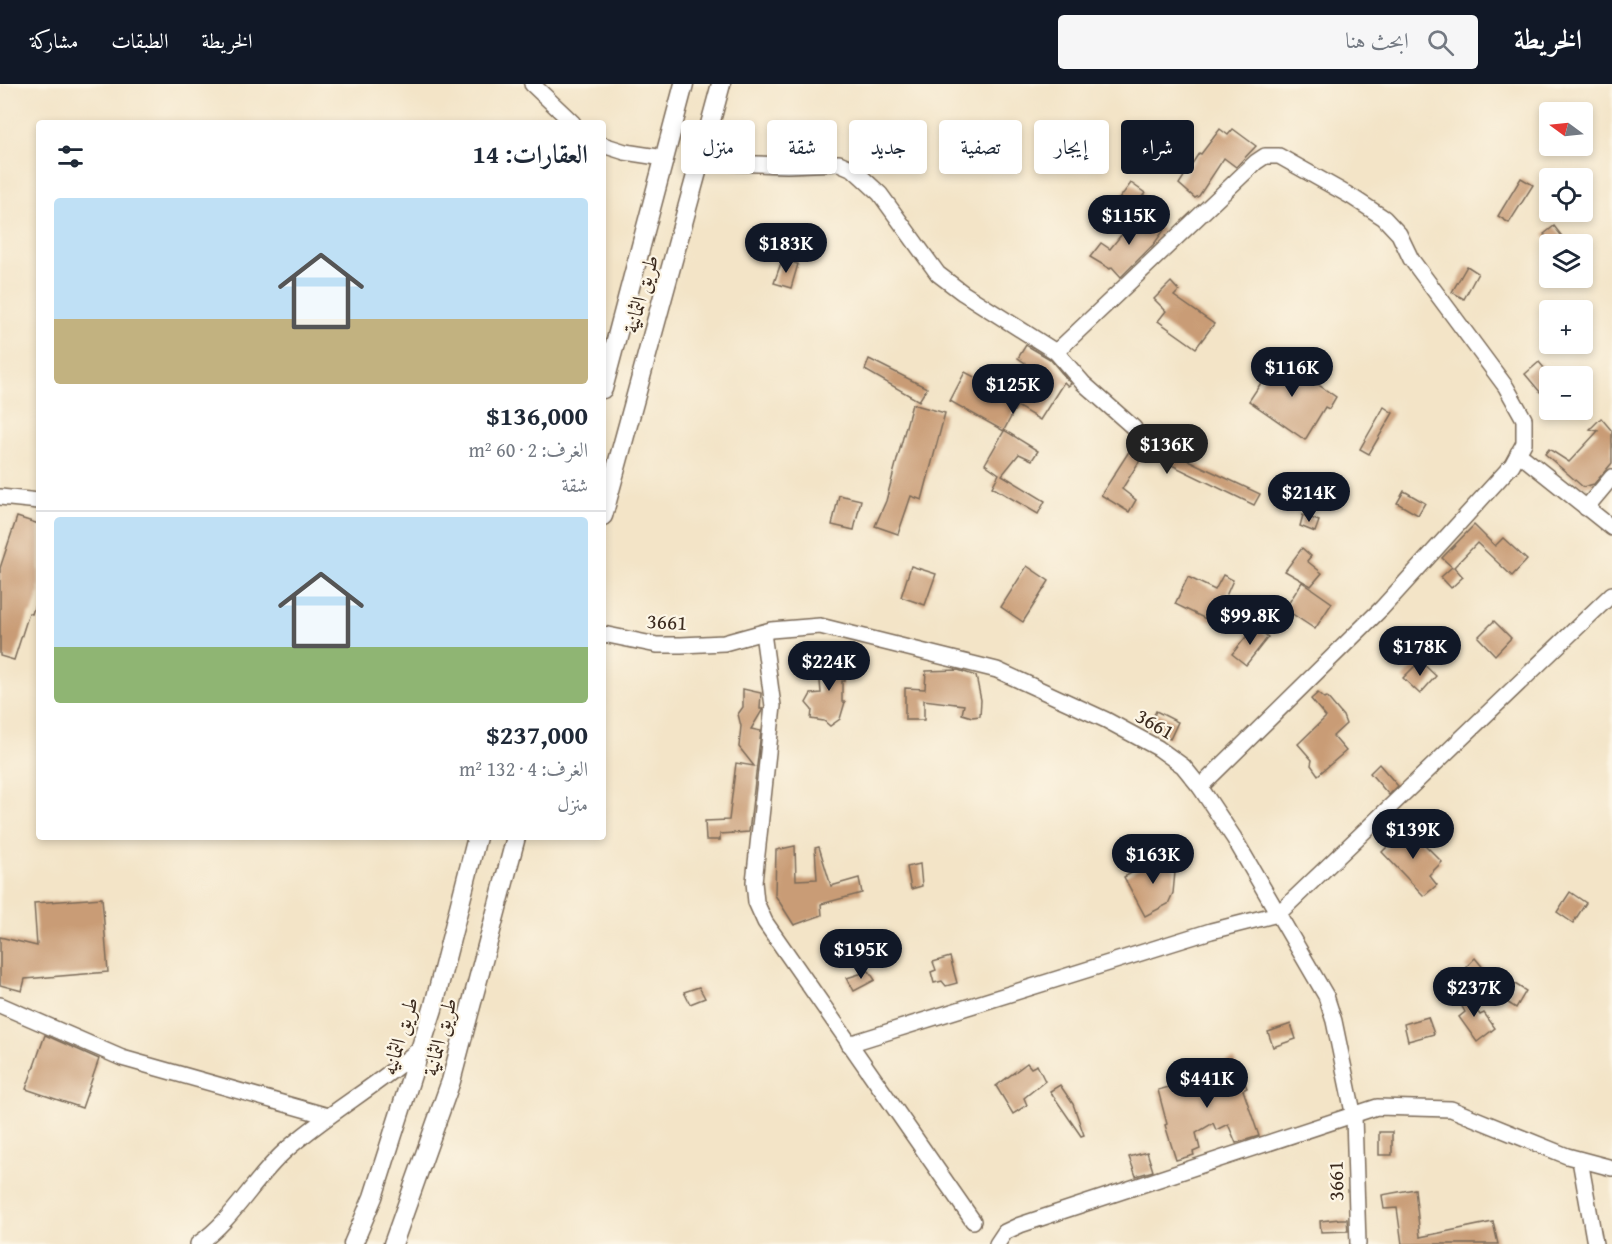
<!DOCTYPE html>
<html lang="ar">
<meta charset="utf-8">
<style>
:root{--surface:#fff;--page:#f6f6f7;--text:#1f2937;--muted:#747a83;--line:#e0e1e3;--accent:#111827}
body{margin:0;font-family:"Gentium Book Plus",Amiri,serif;background:var(--page);color:var(--text);direction:rtl;height:100vh;display:flex;flex-direction:column;font-size:22px;white-space:nowrap}
*{box-sizing:border-box;margin:0}
p{font-size:20px;color:var(--muted)}
.icon{flex:none;width:33px;height:33px;fill:none;stroke:currentColor;stroke-width:2;stroke-linecap:round;stroke-linejoin:round}
.map{position:relative;flex:1;overflow:hidden;direction:ltr}
.details{position:absolute;left:36px;top:36px;width:570px;height:720px;display:flex;flex-direction:column;background:var(--surface);border-radius:6px;box-shadow:0 3px 9px #0003;direction:rtl}
.details>*{flex:none}
.hud{position:absolute;left:624px;top:36px;width:570px;height:54px;direction:rtl;display:flex;gap:12px}
.needle{width:39px;rotate:285deg}
.controls{position:absolute;left:1539px;top:18px;display:grid;gap:12px}
.controls a{display:grid;place-items:center;width:54px;height:54px;border-radius:6px;background:var(--surface);box-shadow:0 3px 9px #0003;font-size:30px}
.price{position:absolute;translate:-50% -51px;padding:0 14px;border-radius:21px;background:var(--accent);color:#fff;font-size:20px;line-height:39px;filter:drop-shadow(0 2px 3px #0008)}
.price::after{content:'';position:absolute;left:50%;top:36px;width:18px;height:14px;margin-left:-9px;background:inherit;clip-path:polygon(0 0,100% 0,50% 100%)}
.price.current{background:#222;color:#fff}
ul{padding:0;list-style:none}
li{display:grid;align-content:center;gap:12px;height:318px;padding:0 18px}
li+li{border-top:2px solid var(--line)}
li span{display:grid;place-items:center;height:186px;border-radius:6px;color:#555}
li>.icon{margin-inline-start:auto}
span .icon{width:108px;height:108px;fill:#fffc;stroke-width:1}
li b{font-size:26px}
h2{display:flex;justify-content:space-between;align-items:center;height:72px;padding:0 18px;font-size:26px}
.chip{padding:0 21px;border-radius:6px;background:var(--surface);box-shadow:0 3px 9px #0003;font-size:21px;line-height:54px}
.chip.current{background:var(--accent);color:#fff}
header{display:flex;align-items:center;gap:36px;box-sizing:border-box;height:84px;padding:0 30px;background:var(--accent);color:#fff}
header strong{font-size:28px}
nav{display:flex;gap:33px;margin-inline-start:auto;font-size:21px}
.search{width:420px;height:54px;background:var(--page);display:flex;align-items:center;gap:15px;box-sizing:border-box;padding:0 21px;border-radius:6px;color:var(--muted);font-size:22px}
.map>svg:first-child{display:block}
</style>
<header>
<strong>الخريطة</strong>
<div class="search"><svg class="icon" aria-label="search" viewBox="0 0 24 24"><circle cx="10" cy="10" r="6"/><path d="M15 15l6 6"/></svg>ابحث هنا</div>
<nav><a>الخريطة</a><a>الطبقات</a><a>مشاركة</a></nav>
</header>
<div class="map">
<svg width="1612" height="1160" viewBox="0 0 1612 1160">
<rect width="100%" height="100%" fill="#fcf5e5"/>
<filter id="ink" filterUnits="userSpaceOnUse"><feTurbulence type="fractalNoise" baseFrequency=".0167" numOctaves="2"/><feDisplacementMap in="SourceGraphic" scale="12" xChannelSelector="R" yChannelSelector="G"/><feConvolveMatrix kernelMatrix="1 2 1 2 8 2 1 2 1" color-interpolation-filters="sRGB"/></filter>
<filter id="wash" filterUnits="userSpaceOnUse"><feTurbulence type="fractalNoise" baseFrequency=".008" numOctaves="4" result="noise"/><feDisplacementMap in="SourceGraphic" scale="24" xChannelSelector="R" yChannelSelector="G"/><feGaussianBlur stdDeviation="1.35" result="paint"/><feColorMatrix in="noise" values="0 0 0 0 0 0 0 0 0 0 0 0 0 0 0 0 0 1.4 0 .05"/><feComposite in="paint" operator="in"/></filter>
<g filter="url(#wash)">
<rect width="100%" height="100%" fill="#f3e4c7"/>
<g id="blocks">
<g fill="#c99c76">
<path d="M1220,45L1228,51L1233,45L1256,62L1236,83L1224,74L1199,112L1195,114L1179,100L1199,69L1201,70Z"/>
<path d="M1521,94L1533,101L1509,139L1498,132Z"/>
<path d="M1131,99L1145,109L1133,125L1119,115Z"/>
<path d="M1138,130L1164,146L1154,160L1121,193L1112,183L1110,185L1090,173L1101,159L1110,165Z"/>
<path d="M1554,142L1568,160H1553L1544,150Z"/>
<path d="M782,176L798,180L791,204L774,199Z"/>
<path d="M1467,182L1478,189L1464,215L1452,208Z"/>
<path d="M1171,198L1179,207L1174,212L1214,240L1196,264L1158,237L1166,227L1154,215Z"/>
<path d="M1026,261L1050,275L1071,300L1068,302L1064,298L1040,336L1017,322L1004,346L1038,367L1032,376L1019,370L1002,391L1045,417L1038,430L992,403L999,390L985,380L1004,347L950,317L965,288L988,300L984,309L1001,318L1025,279L1018,274Z"/>
<path d="M1278,273L1336,313L1329,325L1325,323L1305,356L1249,317Z"/>
<path d="M869,275L927,304L919,317L865,286Z"/>
<path d="M1539,278L1550,291V314L1542,306L1540,308L1525,290Z"/>
<path d="M912,320L945,329L922,416L911,412L898,450L875,442L886,417Z"/>
<path d="M1384,323L1393,329L1369,370L1360,365Z"/>
<path d="M1601,334L1612,347V379L1594,400L1583,403L1545,370L1549,365L1569,378L1598,347L1590,345Z"/>
<path d="M1139,352L1198,381L1260,410L1254,421L1145,368L1122,405L1136,416L1129,428L1101,411Z"/>
<path d="M1404,407L1425,419L1418,431L1397,419Z"/>
<path d="M839,411L861,416L854,446L832,441Z"/>
<path d="M1303,431L1319,437L1315,448L1300,442Z"/>
<path d="M17,433L39,440V508L32,530L29,529L14,576L0,572V484Z"/>
<path d="M1474,441L1495,462L1503,454L1527,476L1512,492L1477,459L1454,483L1463,493L1451,504L1441,493L1452,483L1442,474Z"/>
<path d="M1302,464L1311,472L1307,477L1322,489L1311,502L1285,487Z"/>
<path d="M911,482L936,490L925,521L901,513Z"/>
<path d="M1027,482L1049,497L1023,538L1001,523Z"/>
<path d="M1223,491L1233,496L1214,539L1175,520L1188,493L1215,506Z"/>
<path d="M1302,498L1332,519L1315,545L1285,525Z"/>
<path d="M1494,537L1511,554L1495,571L1478,553Z"/>
<path d="M1255,542L1268,553L1246,581L1232,570Z"/>
<path d="M832,573L833,576L844,574L845,597H842V618H845L840,635L830,642L824,637L811,635L812,626L806,619L811,610L821,609L818,574Z"/>
<path d="M1420,577L1436,592L1420,610L1403,594Z"/>
<path d="M958,586L976,592L981,616L980,632L972,633L962,630L964,621L924,616V636H905V604L925,605L926,587Z"/>
<path d="M743,605L761,609L760,625H763L751,645L761,647L749,748L720,750V756H706L705,737L729,736L736,679L754,682L739,663L741,642L738,630L743,623Z"/>
<path d="M1318,609L1324,614L1327,613L1343,632L1346,640L1333,652L1346,667L1318,691L1311,681L1312,676L1298,660L1326,633L1311,615Z"/>
<path d="M1156,627L1178,638L1170,655L1148,644Z"/>
<path d="M1379,680L1398,702L1389,711L1370,689Z"/>
<path d="M1407,743L1442,778L1429,791L1437,801L1424,812L1382,768Z"/>
<path d="M795,762L796,796L817,795L815,764L819,763L831,802L859,794L862,809L821,820L822,831L794,841L775,811L776,766Z"/>
<path d="M1165,770L1175,788L1173,809L1168,820L1145,832L1124,793Z"/>
<path d="M920,780L922,802L911,805L907,783Z"/>
<path d="M1570,808L1586,819L1573,839L1557,828Z"/>
<path d="M102,814L108,888L25,895L22,907L0,901V853L37,862L34,819Z"/>
<path d="M950,873L957,899L946,902L942,897L934,899L931,888L936,886L933,878Z"/>
<path d="M1475,874L1490,892L1480,902L1466,883Z"/>
<path d="M869,887L875,896L854,907L847,894Z"/>
<path d="M1515,900L1526,907L1516,924L1505,917Z"/>
<path d="M699,903L705,914L690,920L684,908Z"/>
<path d="M1460,904L1480,931L1484,929L1495,944L1477,958L1459,933L1465,928L1454,908Z"/>
<path d="M1428,933L1434,950L1408,957L1404,940Z"/>
<path d="M1291,940L1296,955L1273,963L1268,948Z"/>
<path d="M45,951L99,975L82,1024L26,1005Z"/>
<path d="M1234,975L1247,1004L1243,1006L1259,1052L1236,1059L1228,1040L1216,1046L1213,1039L1196,1049L1200,1065L1193,1068L1194,1071L1176,1076L1165,1041L1167,1040L1158,1006L1221,989L1219,980Z"/>
<path d="M1027,979L1031,984L1037,981L1045,997L1024,1014L1027,1021L1013,1030L996,1002Z"/>
<path d="M1060,1001L1073,1020L1084,1051L1081,1052L1050,1007Z"/>
<rect x="1379" y="1048" width="13" height="23"/>
<path d="M1147,1068L1153,1087L1136,1092L1129,1073Z"/>
<path d="M1415,1105L1420,1153L1493,1138L1498,1160H1402L1397,1124L1384,1125L1382,1111Z"/>
<path d="M1340,1135H1347L1348,1147L1321,1148L1320,1137Z"/>
</g>
</g>
</g>
<g filter="url(#ink)">
<use href="#blocks" fill-opacity="0" stroke="#7b6b59" stroke-width="1.5"/>
<g fill="none" stroke-linecap="round" stroke-linejoin="round">
<defs>
<g id="minor">
<path d="M532,0L573,39"/>
<path d="M603,61L625,68L664,74"/>
<path d="M701,78L787,81L839,79L853,85L880,110L938,190L963,209L1056,268L1083,299L1134,344"/>
<path d="M1056,268L1256,78L1265,72H1279L1352,113L1384,134L1399,150L1411,175L1506,303L1524,335V359L1512,381L1382,524L1200,703"/>
<path d="M1518,369L1612,444"/>
<path d="M0,413L39,417"/>
<path d="M1586,424L1612,393"/>
<path d="M763,549L773,622L754,798L756,818L765,838L973,1137"/>
<path d="M603,550L657,561H681L724,559L771,546L820,542L997,586L1106,636L1158,664L1183,682L1200,703L1234,754L1326,912L1334,937L1354,1033L1358,1160"/>
<path d="M0,921L122,974L328,1032"/>
<path d="M849,960L1211,847L1278,830L1612,510"/>
<path d="M1580,1076L1595,1160"/>
<path d="M198,1160C234,1135 253,1096 285,1067C327,1029 378,1002 420,964"/>
<path d="M997,1160L1005,1148L1020,1141L1377,1023L1451,1025L1567,1072L1612,1084"/>
</g>
<g id="tertiary">
<path d="M603,305L684,0"/>
<path d="M603,432L721,0"/>
<path d="M353,1160L373,1113L433,925L477,753"/>
<path d="M393,1160L451,997L516,753"/>
</g>
</defs>
<use href="#minor" stroke="#7b6b59" stroke-width="18"/>
<use href="#tertiary" stroke="#7b6b59" stroke-width="21"/>
<use href="#minor" stroke="#fff" stroke-width="15"/>
<use href="#tertiary" stroke="#fff" stroke-width="18"/>
</g>
</g>
<g text-anchor="middle" stroke-width="4.5" stroke-linejoin="round" paint-order="stroke">
<g font-size="21" fill="#3b2a1e" stroke="#fcf5e5">
<text transform="translate(641 210) rotate(-74)" y="7">طريق الثمانية</text>
<text transform="translate(667 538) rotate(3)" y="7">3661</text>
<text transform="translate(1155 640) rotate(30)" y="7">3661</text>
<text transform="translate(400 952) rotate(-73)" y="7">طريق الثمانيه</text>
<text transform="translate(440 953) rotate(-75)" y="7">طريق الثمانية</text>
<text transform="translate(1336 1097) rotate(-91)" y="7">3661</text>
</g>
</g>
</svg>
<div class="controls">
<a><svg class="needle" viewBox="-14 -14 28 28"><path d="M0-13l5 13h-10z" fill="#e53935"/><path d="M0 13l5-13h-10z" fill="#747a83"/></svg></a>
<a><svg class="icon" aria-label="locate" viewBox="0 0 24 24"><circle cx="12" cy="12" r="6"/><path d="M12 2v4M12 18v4M2 12h4M18 12h4"/></svg></a>
<a><svg class="icon" aria-label="layers" viewBox="0 0 24 24"><path d="M12 4l9 5-9 5-9-5zM3 14l9 5 9-5"/></svg></a>
<a>+</a>
<a>−</a>
</div>
<b class="price" style="left:1129px;top:162px">$115K</b>
<b class="price" style="left:786px;top:190px">$183K</b>
<b class="price" style="left:1292px;top:314px">$116K</b>
<b class="price" style="left:1013px;top:331px">$125K</b>
<b class="price current" style="left:1167px;top:391px">$136K</b>
<b class="price" style="left:1309px;top:439px">$214K</b>
<b class="price" style="left:1250px;top:562px">$99.8K</b>
<b class="price" style="left:1420px;top:593px">$178K</b>
<b class="price" style="left:829px;top:608px">$224K</b>
<b class="price" style="left:1413px;top:776px">$139K</b>
<b class="price" style="left:1153px;top:801px">$163K</b>
<b class="price" style="left:861px;top:896px">$195K</b>
<b class="price" style="left:1474px;top:934px">$237K</b>
<b class="price" style="left:1207px;top:1025px">$441K</b>
<div class="hud">
<a class="chip current">شراء</a>
<a class="chip">إيجار</a>
<a class="chip">تصفية</a>
<a class="chip">جديد</a>
<a class="chip">شقة</a>
<a class="chip">منزل</a>
</div>
<section class="details">
<h2>العقارات: 14<svg class="icon" aria-label="filters" viewBox="0 0 24 24"><path d="M4 7h16M4 17h16"/><circle cx="9" cy="7" r="2"/><circle cx="15" cy="17" r="2"/></svg></h2>
<ul>
<li><span style="background:linear-gradient(#bfe0f5 65%,#c2b280 0)"><svg class="icon" aria-label="home" viewBox="0 0 24 24"><path d="M3 11l9-7 9 7M6 9v11h12V9"/></svg></span><div><b>$136,000</b><p>الغرف: 2 · 60 m²</p><p>شقة</p></div></li>
<li><span style="background:linear-gradient(#bfe0f5 70%,#8fb573 0)"><svg class="icon" aria-label="home" viewBox="0 0 24 24"><path d="M3 11l9-7 9 7M6 9v11h12V9"/></svg></span><div><b>$237,000</b><p>الغرف: 4 · 132 m²</p><p>منزل</p></div></li>
</ul>
</section>
</div>
